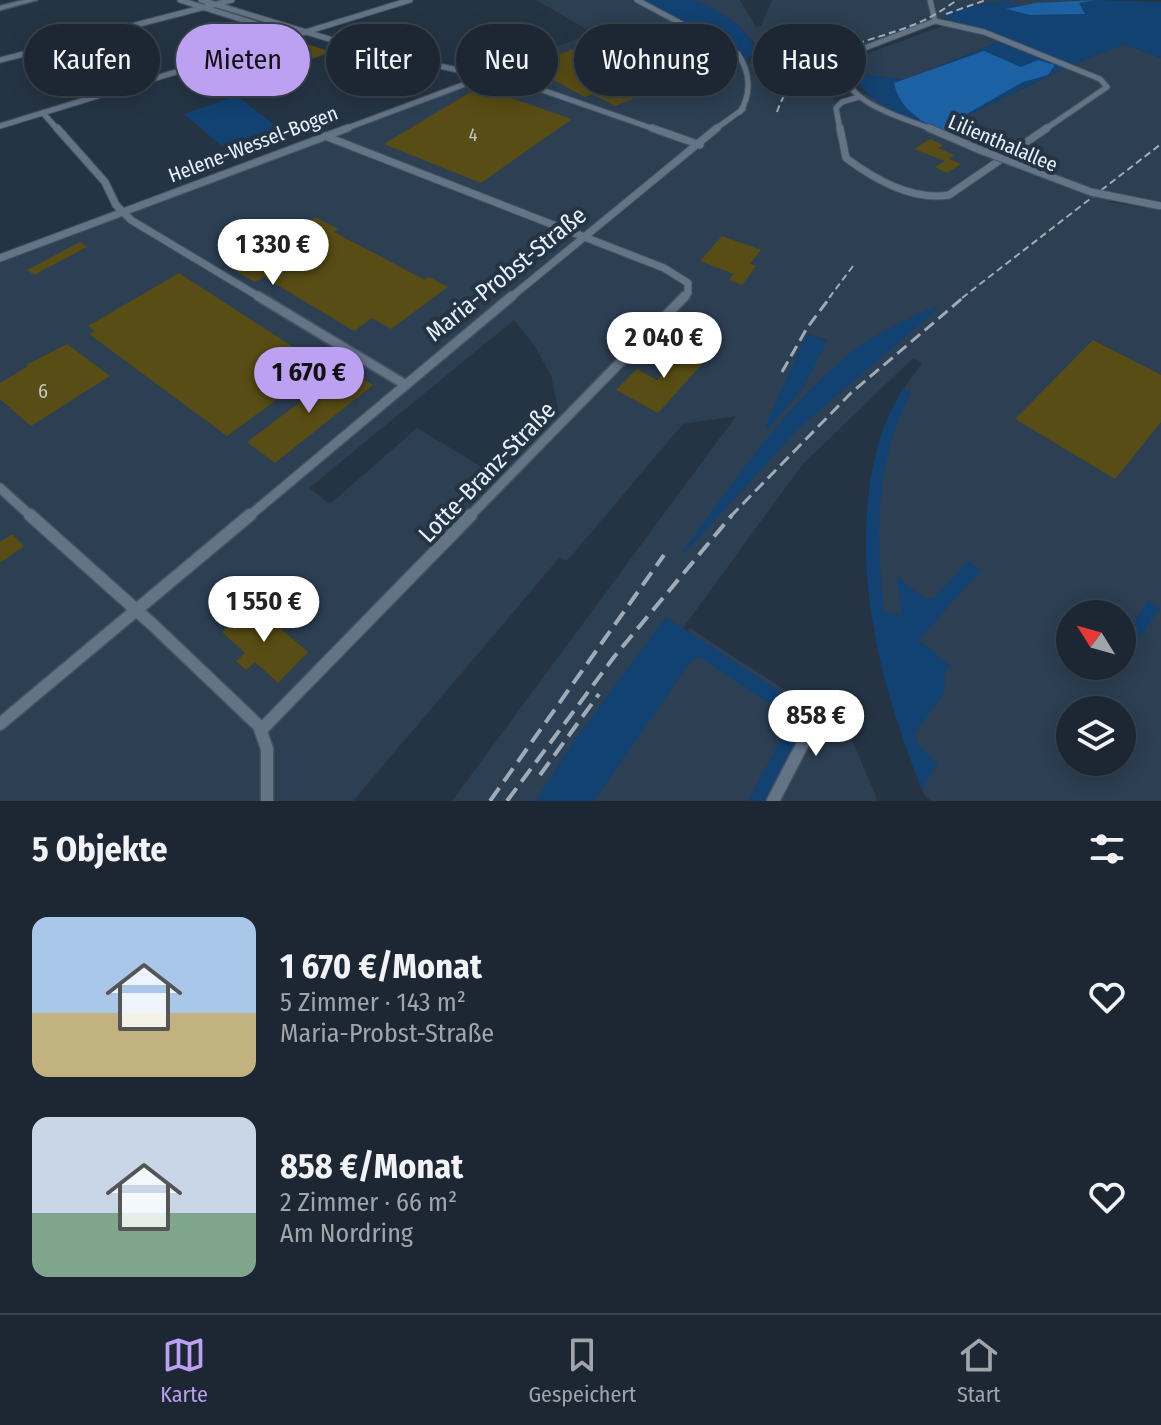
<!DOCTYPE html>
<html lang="de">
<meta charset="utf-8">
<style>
:root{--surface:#1c2733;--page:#29333f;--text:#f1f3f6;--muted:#a0a5ac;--line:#3a444e;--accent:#bca0f2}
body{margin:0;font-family:"Fira Sans Condensed",sans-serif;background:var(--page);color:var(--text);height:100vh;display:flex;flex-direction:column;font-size:30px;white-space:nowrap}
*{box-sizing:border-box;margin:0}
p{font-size:26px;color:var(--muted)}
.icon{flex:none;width:44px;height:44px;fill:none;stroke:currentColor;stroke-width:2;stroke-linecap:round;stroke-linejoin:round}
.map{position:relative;height:801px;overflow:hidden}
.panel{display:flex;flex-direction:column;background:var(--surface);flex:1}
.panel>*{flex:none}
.banner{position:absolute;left:24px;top:24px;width:1114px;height:72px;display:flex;gap:16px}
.needle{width:52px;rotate:307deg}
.fabs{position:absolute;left:1056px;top:600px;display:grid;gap:16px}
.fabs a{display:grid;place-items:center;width:80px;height:80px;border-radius:50%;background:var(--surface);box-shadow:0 4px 20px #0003,0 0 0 2px var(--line);font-size:40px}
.price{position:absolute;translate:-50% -68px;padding:0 18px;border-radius:28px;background:#fff;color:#222;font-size:26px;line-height:52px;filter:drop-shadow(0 2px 4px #0008)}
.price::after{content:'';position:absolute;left:50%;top:48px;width:24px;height:18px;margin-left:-12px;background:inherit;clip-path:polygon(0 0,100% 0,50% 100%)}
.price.current{background:var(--accent);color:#111}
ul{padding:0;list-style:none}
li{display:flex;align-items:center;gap:24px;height:200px;padding:0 32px}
li span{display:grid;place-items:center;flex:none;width:224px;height:160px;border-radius:16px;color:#555}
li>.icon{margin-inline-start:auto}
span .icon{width:96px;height:96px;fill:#fffc;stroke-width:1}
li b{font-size:34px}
h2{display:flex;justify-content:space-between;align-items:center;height:96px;padding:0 32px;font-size:34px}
.chip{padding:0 28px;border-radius:36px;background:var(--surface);box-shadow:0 4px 20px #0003,0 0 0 2px var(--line);font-size:28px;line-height:72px}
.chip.current{background:var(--accent);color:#111}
.menu{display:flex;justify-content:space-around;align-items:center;height:112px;border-top:2px solid var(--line);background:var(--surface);font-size:22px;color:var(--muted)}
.menu a{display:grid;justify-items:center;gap:4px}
.menu .current{color:var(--accent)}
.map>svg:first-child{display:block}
</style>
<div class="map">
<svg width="1161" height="801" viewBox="0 0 1161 801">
<rect width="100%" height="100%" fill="#253444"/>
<g fill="#2c3f53" fill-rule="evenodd">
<path d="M536,0H641L729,46L753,65L760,57L755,44L740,27L694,0H740L756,27L761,26L772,0H1091L1006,9L951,21L945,18L841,53L833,101L866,94L902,113L999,149L953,131L952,123L1069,66L1124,44L1161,58V201L1118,195L1109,202L1161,210V801H931L924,795L908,753L872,602L883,430L904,388L922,363L913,358L802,465L557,801H452L736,416L683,424L567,561L560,557L353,801H0V254L593,33ZM514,320L534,345L551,375L559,414L497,476L417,428L330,504L309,488ZM807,334L827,340L802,389L767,429ZM1070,614H1122V666H1070ZM1070,710H1122V762H1070Z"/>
<path d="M943,26L974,32L999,42L905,80L851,73L849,67L855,58Z"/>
<path d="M690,628L848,731L878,801H569Z"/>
</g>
<g fill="#124272">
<path d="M641,0C657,0 675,0 691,0C709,2 757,33 755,53L746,60L729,46Z"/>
<path d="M1009,0L1008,3L1022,6L1009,10L1030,15L1084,14L1078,3L1097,0L1161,2V58L1124,44L1069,66L952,123L953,131L1000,150L996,153C953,134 874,115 851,73L905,80L1002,41C985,29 956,25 944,15L973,6Z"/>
<path d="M505,25L536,41L506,51L476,34Z"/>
<path d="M237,96L277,127L223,147L184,114Z"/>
<path d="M935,307L938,309L800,427L684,554L682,553C733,482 785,406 853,351C878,332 907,319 935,307Z"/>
<path d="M807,334L827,341L802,389L768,429L765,427Z"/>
<path d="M903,388L911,392C875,461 875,534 884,611L902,615L897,577L925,598H934L968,561L981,570L919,640L950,666L945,672L944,693L915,733L918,745L938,763L922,789C877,677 845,550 882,432C887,417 896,402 903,388Z"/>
<path d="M1148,601L1160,608L1133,648L1122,644V635H1125Z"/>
<path d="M666,617L811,712L764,801H748L785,732L776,726L775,718L779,710L699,657L691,661L594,801H536L573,742Z"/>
</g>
<g fill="#1d61a5">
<path d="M1097,0L1079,3L1085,14L1030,15L1006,9L1035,3Z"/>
<path d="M984,51L1021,67L1038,60L1055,65L1048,75L1023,82L951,123L953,131L999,150L996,152C959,136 903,126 894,83Z"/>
</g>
<g fill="#584d14">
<path d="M635,33L671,53L704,43L716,49L701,54L721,64L700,72L706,75L689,81L683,78L615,106L592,94L585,97L527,66L593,42L651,70L656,61L616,38Z"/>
<path d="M297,41L332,52L254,78L231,61Z"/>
<path d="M479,87L572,119L481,183L384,144Z"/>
<path d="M930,139L943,145L938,148L954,155L949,159L961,164L947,173L935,167L945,161L914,149Z"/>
<path d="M315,217L338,229L334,232L425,280L429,277L448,287L391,329L372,318L354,331L264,277L255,282L230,268Z"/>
<path d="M722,236L761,250L750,264L756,266L742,285L729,280L734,274L700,261Z"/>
<path d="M80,242L87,247L34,275L27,270Z"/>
<path d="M179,273L304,354L323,366L227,436L89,334L95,331L88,326Z"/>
<path d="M1093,340L1161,375V422L1115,479L1015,419Z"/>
<path d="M67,344L110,376L31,426L0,399V383L28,366L26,365Z"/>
<path d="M690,344L711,354L658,413L616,390L637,369L657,380Z"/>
<path d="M345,368L373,385L275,463L247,442Z"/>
<path d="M12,534L24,546L0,563V542Z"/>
<path d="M252,604L308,652L278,683L255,662L246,670L236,661L245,653L222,632Z"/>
</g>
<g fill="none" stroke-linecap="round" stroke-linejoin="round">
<defs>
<g id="minor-far3">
<path d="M180,0L291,35"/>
<path d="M201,0L362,49L485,76"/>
<path d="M637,0L738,54C750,72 752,93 740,112"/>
<path d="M930,0L935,21"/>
<path d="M935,21L984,32L1100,79L1107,87L1044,130"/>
<path d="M0,60L232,0"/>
<path d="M43,113L58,130"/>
<path d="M0,126L410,0"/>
<path d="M342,130L487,76L505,77L657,130"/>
<path d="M714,130L743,109"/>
<path d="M840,130L836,108L842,102L859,97"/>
<path d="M933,130C901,116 843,105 841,62L849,54L935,21"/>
</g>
<g id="minor-far2">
<path d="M57,128L105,182L116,205L131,220L261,298"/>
<path d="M652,128L700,145"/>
<path d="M840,128L846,158C874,179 913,201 949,195L1047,128"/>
<path d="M929,128L980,150"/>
<path d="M325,136L664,268L688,283V293L683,298"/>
<path d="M0,258L348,128"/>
<path d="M510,298L717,128"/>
</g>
<g id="minor-far1">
<path d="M258,296L406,385"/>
<path d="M0,488L32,517"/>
<path d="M248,517L512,296"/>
<path d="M469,517L685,296"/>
</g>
<g id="minor">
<path d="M30,515L153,625L259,726L267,749V801"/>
<path d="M0,724L250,515"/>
<path d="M261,730L471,515"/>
<path d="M773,801L826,699"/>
</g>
<path id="secondary" d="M24,0H37L0,10V6Z"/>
</defs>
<use href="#minor-far3" stroke="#465360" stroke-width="7"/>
<use href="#minor-far2" stroke="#465360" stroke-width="9"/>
<use href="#minor-far1" stroke="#465360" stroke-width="12"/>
<use href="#minor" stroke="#465360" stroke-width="15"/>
<use href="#secondary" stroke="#465360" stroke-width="3"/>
<use href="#minor-far3" stroke="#647487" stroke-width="5"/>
<use href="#minor-far2" stroke="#647487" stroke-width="7"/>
<use href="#minor-far1" stroke="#647487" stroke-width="9"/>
<use href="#minor" stroke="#647487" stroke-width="12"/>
<use href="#secondary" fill="#647487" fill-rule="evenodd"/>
<g stroke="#a0abb8" stroke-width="2" stroke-dasharray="7 4" stroke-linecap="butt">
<path d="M946,14L986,0"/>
<path d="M777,112C798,50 860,46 913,25C929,19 943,10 957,0"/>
<path d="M829,298L853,266"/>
<path d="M962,298L1161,144"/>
</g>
<g stroke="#a0abb8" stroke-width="3" stroke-dasharray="12 6" stroke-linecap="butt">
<path d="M782,372L807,328L831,296"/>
<path d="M730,517L851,393L965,296"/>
</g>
<g stroke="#a0abb8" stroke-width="4" stroke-dasharray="16 8" stroke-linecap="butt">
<path d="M540,775L599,694"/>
<path d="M490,801L664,555"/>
<path d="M507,801L614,657L732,515"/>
</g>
<defs>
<path id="minor-bridge" d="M980,150L1091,192L1161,206"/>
</defs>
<use href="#minor-bridge" stroke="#465360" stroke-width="9" stroke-linecap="butt"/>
<use href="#minor-bridge" stroke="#647487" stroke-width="7"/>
</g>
<g text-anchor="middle" stroke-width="8" stroke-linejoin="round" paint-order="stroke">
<g font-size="18" fill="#c3c8c1">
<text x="473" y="141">4</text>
</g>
<g font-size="20" fill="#e7f1fb" stroke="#253444">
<text transform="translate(1003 143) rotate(23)" y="7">Lilienthalallee</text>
<text transform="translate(253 144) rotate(-21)" y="7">Helene-Wessel-Bogen</text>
</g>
<g font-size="20" fill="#c3c8c1">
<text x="43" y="398">6</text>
</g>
<g font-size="24" fill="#e7f1fb" stroke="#253444">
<text transform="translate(506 274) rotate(-39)" y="8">Maria-Probst-Straße</text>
<text transform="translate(487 472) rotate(-46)" y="8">Lotte-Branz-Straße</text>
</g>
</g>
</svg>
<div class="fabs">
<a><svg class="needle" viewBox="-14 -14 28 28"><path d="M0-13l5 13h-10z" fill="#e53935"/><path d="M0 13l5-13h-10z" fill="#a0a5ac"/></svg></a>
<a><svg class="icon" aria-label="layers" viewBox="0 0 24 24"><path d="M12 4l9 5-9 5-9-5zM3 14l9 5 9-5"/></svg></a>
</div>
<b class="price" style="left:273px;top:287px">1 330 €</b>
<b class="price" style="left:664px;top:380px">2 040 €</b>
<b class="price current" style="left:309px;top:415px">1 670 €</b>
<b class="price" style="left:264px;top:644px">1 550 €</b>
<b class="price" style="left:816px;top:758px">858 €</b>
<div class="banner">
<a class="chip">Kaufen</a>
<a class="chip current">Mieten</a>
<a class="chip">Filter</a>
<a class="chip">Neu</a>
<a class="chip">Wohnung</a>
<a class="chip">Haus</a>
</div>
</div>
<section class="panel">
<h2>5 Objekte<svg class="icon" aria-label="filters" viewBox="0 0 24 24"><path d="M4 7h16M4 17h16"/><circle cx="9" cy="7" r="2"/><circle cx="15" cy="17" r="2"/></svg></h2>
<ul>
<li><span style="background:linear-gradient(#a9c7e8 60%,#c2b280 0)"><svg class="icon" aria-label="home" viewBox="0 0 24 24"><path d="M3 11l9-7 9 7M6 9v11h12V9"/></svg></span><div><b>1 670 €/Monat</b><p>5 Zimmer · 143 m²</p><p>Maria-Probst-Straße</p></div><svg class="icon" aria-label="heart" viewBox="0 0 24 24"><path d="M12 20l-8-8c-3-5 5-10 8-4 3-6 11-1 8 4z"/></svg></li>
<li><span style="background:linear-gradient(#c9d6e8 60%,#7fa58c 0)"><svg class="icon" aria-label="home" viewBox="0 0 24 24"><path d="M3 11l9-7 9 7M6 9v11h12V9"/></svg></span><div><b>858 €/Monat</b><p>2 Zimmer · 66 m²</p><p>Am Nordring</p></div><svg class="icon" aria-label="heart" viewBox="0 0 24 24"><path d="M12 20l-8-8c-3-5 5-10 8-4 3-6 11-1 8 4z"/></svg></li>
</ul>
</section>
<nav class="menu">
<a class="current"><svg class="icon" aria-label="map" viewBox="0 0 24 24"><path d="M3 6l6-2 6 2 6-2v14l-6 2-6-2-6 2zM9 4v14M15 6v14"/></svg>Karte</a>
<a><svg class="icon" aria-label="saved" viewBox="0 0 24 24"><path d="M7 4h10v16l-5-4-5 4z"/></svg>Gespeichert</a>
<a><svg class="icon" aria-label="home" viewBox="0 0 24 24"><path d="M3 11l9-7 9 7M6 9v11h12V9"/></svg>Start</a>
</nav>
